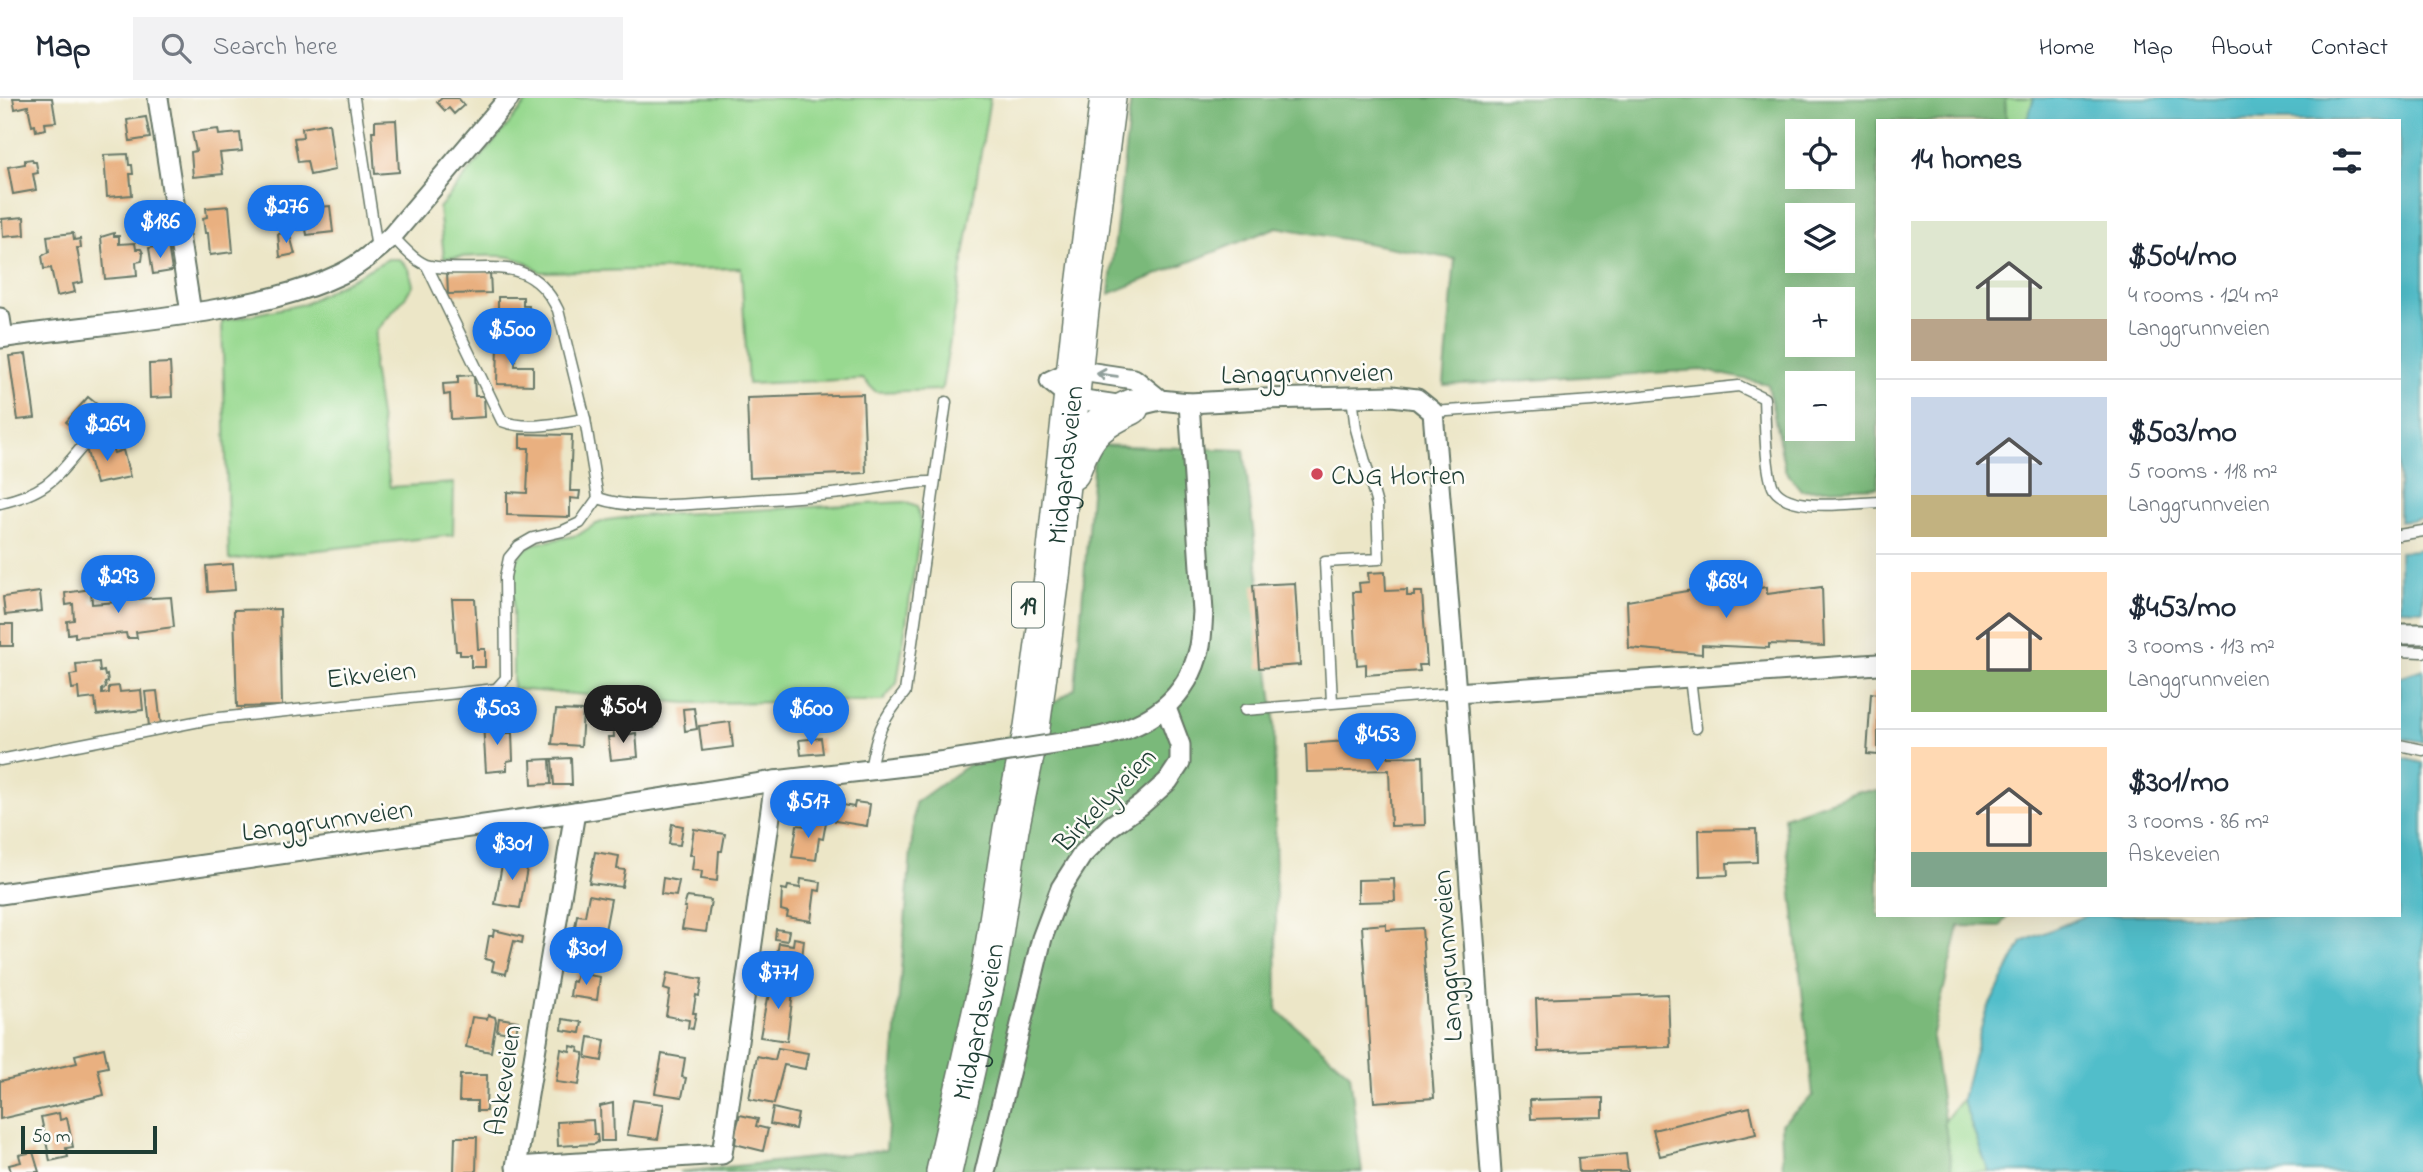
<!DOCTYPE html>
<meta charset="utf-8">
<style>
:root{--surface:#fff;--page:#f2f2f3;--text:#1f2937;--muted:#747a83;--line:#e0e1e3;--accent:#1a73e8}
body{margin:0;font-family:"Indie Flower",sans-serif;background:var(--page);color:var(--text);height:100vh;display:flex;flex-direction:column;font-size:26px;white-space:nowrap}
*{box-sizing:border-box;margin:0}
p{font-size:23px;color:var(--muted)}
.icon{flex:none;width:38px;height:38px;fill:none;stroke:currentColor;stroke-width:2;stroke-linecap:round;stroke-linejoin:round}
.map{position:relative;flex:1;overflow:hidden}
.sheet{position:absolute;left:1876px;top:21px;width:525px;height:798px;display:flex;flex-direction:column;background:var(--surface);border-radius:0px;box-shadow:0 7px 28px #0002}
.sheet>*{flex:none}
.controls{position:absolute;left:1785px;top:21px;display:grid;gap:14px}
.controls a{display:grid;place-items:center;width:70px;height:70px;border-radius:0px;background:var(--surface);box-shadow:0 7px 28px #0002;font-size:35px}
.scale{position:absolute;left:21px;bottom:18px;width:136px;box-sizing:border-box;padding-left:7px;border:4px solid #1f3d34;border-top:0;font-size:19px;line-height:24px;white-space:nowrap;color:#1f3d34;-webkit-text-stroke:5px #fdfcf7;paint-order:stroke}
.price{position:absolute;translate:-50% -60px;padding:0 16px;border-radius:24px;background:var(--accent);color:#fff;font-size:23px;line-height:46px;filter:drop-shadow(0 2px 4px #0008)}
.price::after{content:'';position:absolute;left:50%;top:42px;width:21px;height:16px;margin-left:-10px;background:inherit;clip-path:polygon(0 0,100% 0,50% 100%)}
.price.current{background:#222;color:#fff}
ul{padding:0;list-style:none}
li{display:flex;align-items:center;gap:21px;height:175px;padding:0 35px}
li+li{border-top:2px solid var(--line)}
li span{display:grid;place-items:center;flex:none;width:196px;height:140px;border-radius:0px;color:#555}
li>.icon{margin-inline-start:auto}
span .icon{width:84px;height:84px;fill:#fffc;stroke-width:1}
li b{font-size:30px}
h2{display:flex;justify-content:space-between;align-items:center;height:84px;padding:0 35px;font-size:30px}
header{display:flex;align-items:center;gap:42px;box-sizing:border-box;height:98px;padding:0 35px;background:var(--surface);border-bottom:2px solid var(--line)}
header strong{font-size:33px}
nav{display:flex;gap:38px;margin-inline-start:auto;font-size:24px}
.search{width:490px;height:63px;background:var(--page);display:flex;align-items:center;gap:18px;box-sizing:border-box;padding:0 24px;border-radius:0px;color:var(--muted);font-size:26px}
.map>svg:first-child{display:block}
</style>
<header>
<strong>Map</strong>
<div class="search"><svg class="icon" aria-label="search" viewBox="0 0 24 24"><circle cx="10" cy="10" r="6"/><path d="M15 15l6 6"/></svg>Search here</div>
<nav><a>Home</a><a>Map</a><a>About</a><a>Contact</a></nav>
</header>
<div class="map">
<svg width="2423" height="1074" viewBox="0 0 2423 1074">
<rect width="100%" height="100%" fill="#fdfcf7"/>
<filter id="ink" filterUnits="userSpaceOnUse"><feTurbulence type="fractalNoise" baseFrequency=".0143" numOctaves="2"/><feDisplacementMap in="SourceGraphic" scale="14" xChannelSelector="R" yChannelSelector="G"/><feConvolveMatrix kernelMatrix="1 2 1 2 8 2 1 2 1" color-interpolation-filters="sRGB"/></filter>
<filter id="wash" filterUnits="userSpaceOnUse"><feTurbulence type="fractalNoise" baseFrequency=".00686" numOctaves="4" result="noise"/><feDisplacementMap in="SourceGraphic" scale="28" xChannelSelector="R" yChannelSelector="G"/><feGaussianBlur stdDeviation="1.57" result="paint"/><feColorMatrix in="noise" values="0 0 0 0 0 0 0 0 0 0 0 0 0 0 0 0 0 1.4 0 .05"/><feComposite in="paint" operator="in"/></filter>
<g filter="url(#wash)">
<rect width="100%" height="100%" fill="#ece6c7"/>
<g fill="#98d990" stroke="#5c8b62" stroke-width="2">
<path d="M530,0H990L942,290L939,292L876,294L863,281L748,286L741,170L540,174C516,150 476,159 444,160L439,110Z"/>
<path d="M2005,0H2034L2027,23H2006Z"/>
<path d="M388,161H399L409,171L413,187L403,202L376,233L373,269L390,389L454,385L453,437L229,462L222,223L304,206Z"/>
<path d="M904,404L917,409L921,427L897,585L883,603L687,605L513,591V474L517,461L525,451L533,446L578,437L594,427L607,422L639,418Z"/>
<path d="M1962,1001L1989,1074H1952L1944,1023Z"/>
</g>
<g fill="#7ab97a" stroke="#4c7b57" stroke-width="2" fill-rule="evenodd">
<path d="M1131,0H2005L2006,23H1878V389L1801,392L1785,372L1768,286L1702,272L1444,287L1455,161L1277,129L1109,196ZM1797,33H1843V79H1797ZM1797,117H1843V163H1797ZM1797,201H1843V247H1797ZM1797,285H1843V331H1797Z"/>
<path d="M1095,347L1244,352L1274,615L1277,912L1350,976L1362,1074H679L886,1052L915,705L1075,590Z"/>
<path d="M1859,693H1878V817H2008L2000,829L1959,828L1932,940L1952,1074H1783L1781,1026L1813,998L1784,719Z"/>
</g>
<g fill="#51beca" stroke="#387e7f" stroke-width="2">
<path d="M2034,0H2423V420L2399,424V23H2027Z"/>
<path d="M2423,451V512L2399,511V454Z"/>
<path d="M2423,571V644L2399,639V579Z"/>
<path d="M2399,659L2423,665V1074H1989L1962,1001L1985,916L2022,844L2087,817H2399Z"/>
</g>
<g id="blocks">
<g fill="#e9b080">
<path d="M13,0H52L56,24L45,25L46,31L36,33L35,27L32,28L28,8L15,11Z"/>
<path d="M442,0H458L464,7L454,16L449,10L445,13L437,4Z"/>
<path d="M146,19L150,40L130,43L127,22Z"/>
<path d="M396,22L399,74L375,76L372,33H375V23Z"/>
<path d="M329,25L335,72L310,77L307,63L298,64L294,40L303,39L302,30Z"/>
<path d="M218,31L219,37L240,35L242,53L220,55L223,76L193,79L191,54L196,53L192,34Z"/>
<path d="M128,56L129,67H132L133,76H130L132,97L107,99L104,57Z"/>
<path d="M32,61L33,64H36L38,75L33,76L36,92L13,96L8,69L25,66V62Z"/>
<path d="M229,108L233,154L210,157L208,135H205L203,120L207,119L206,110Z"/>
<path d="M330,108L333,134L307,137L306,131L298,132L296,111Z"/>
<path d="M24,119L25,137L3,139L2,121Z"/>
<path d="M289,134L295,156L280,159L278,136Z"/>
<path d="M73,135L74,142L80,141L81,150H77L83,184L73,186L75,194L57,198L51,170L44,171L42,158L49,154L47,138Z"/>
<path d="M114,135V138H119V146L135,145L136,151H141L143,155L142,163L136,164L137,178L105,181L101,139Z"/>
<path d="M168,147L172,173L153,176L149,150Z"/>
<path d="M447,174H490L491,195L448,196Z"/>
<path d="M498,199H523V208H529V217H524V226H498Z"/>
<path d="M498,246L516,247L515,268H533V287L497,286Z"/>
<path d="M26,256L35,320L18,322L9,258Z"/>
<path d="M170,265L172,299L150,300L149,266Z"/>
<path d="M474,277L475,298H484L485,319L451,321L450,296L444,297L443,286L458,285V278Z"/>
<path d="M863,296L866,375L750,380L747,300Z"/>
<path d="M88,299L104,312L83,338L66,324Z"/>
<path d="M520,336L572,337L570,393H580L579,401L570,400V419L507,417V394L527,395L529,350H520Z"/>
<path d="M110,343L114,355L123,352L130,379L96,386L86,350Z"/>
<path d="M233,466L235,492L208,494L206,468Z"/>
<path d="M1385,474L1386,493L1407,492V498H1414V494H1422L1427,567H1419L1420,573L1366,577V566L1357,567L1353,494H1360L1359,485L1369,484L1368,475Z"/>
<path d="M1295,485L1300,567L1259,570L1253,487Z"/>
<path d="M1767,489V496L1822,489L1824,548L1769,546V550L1702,547V556L1629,550L1627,503L1699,491L1700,498Z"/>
<path d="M91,491L92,506L117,504V502L171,499L174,529L136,534L137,540H127L126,535L75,539V535L68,536L67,523L74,522L73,506L66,507L65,495Z"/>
<path d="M40,494L42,513L5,517L3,499Z"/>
<path d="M452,501H475L478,551H485V569H471V557H460V553H456Z"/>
<path d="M280,511L282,608L237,609L234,512Z"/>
<rect x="0" y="526" width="13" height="22"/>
<path d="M99,564L100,574L104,573L105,578L107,577L108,584L105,585L106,590L102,591V596L109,595V589L119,588L120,594L141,592L143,612L97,617L95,600L79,602L78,590L72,591L70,577L77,576L76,566Z"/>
<path d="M157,593L161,627L149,628L145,594Z"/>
<path d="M1871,595L1878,596V657L1867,656Z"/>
<path d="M621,605L659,607L658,624H656L654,630H644L643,624L620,622Z"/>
<path d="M694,610L697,631L685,633L683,611Z"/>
<path d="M556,612L583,613L581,648L552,646Z"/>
<path d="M504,623L505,635H512L513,662L507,663V672L486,674L483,625Z"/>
<path d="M730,624L733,649L702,653L699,628Z"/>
<path d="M623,628L625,637L636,635L638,659L611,662L608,639H614L613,630Z"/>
<path d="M821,640L823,655L801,657L799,642Z"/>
<path d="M1388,640V659L1423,658L1425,727L1391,728L1389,672L1307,674L1306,646Z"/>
<path d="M571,660L572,687H554L552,661Z"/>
<path d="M550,661L551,686L532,687L531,662Z"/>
<path d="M855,704L870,706L867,728L835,723L837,706L854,709Z"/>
<path d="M808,721L826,724L823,741L819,740L816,762L792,759L797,727L806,728Z"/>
<path d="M672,726L683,728L680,747L669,746Z"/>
<path d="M694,731L725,736L722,753H719L717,783L701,781L702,773L692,772L694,757H690Z"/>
<path d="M1756,731L1757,764L1727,765L1728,777L1700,778L1699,732Z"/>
<path d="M595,754L619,758L617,771L625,772L622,789L589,785Z"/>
<path d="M510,756L524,758L523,765H528L520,810L495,806L503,761L509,762Z"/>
<path d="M663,780L679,783L676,798L661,796Z"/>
<path d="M801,781L821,784L820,793L815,792L811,823L787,819L788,814L781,812L782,791L787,792L788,788L800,790Z"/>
<path d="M1394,781L1395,803L1358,804V782Z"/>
<path d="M589,797L611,801L602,848L573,842L577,817L585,818Z"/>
<path d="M687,799L711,802L706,834L682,831L686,809H684Z"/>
<path d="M1386,826V832L1422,830L1434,1000L1374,1004L1362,828Z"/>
<path d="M776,831L789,833L787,843L775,841Z"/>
<path d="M494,832L523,839L522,845L514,843L506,876L492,873L494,863L485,861L489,838H493Z"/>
<path d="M794,840L804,842L801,869L805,870L803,879L799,878V883L773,879L779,845L793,847Z"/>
<path d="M577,875L600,879L597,902L570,898L572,883L575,884Z"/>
<path d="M667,875L702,881L699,898L696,897L693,915H696L693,931L688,930L689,922L666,918L670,893L664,891Z"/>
<path d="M772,882L798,887L796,895H793L787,943L760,939L767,900L769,901Z"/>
<path d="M1668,896L1670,949L1538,954L1536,901Z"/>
<path d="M488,917L495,919L496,923L491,954L466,949L472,919L487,921Z"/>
<path d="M499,920L518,923L516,936L497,933Z"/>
<path d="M563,921L582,924L580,935L562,932Z"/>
<path d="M589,939L605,942L602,963L586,960Z"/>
<path d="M571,948L579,950L578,954L584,955L579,987L556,984L561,951L570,953Z"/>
<path d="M104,950L108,969L98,971L104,997L0,1021V983L77,965L75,957Z"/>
<path d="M778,950L808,955L805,971L784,967L774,1006L749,1001L757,958L775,962Z"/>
<path d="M662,956L685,960L682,979L686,980L682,999L655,995Z"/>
<path d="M460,977H487L486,1013H477V1003H459Z"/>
<path d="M1603,1000V1019L1531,1021L1530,1002Z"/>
<path d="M633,1002L664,1006L658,1041L627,1037Z"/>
<path d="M613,1005L614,1043H601L600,1008Z"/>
<path d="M1750,1009L1756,1036L1660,1058L1653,1032Z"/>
<path d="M773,1010L798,1016L795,1031L770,1026Z"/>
<path d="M59,1015L60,1022L67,1020L73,1049L66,1050L68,1059L50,1063L41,1019Z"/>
<path d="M740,1017L758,1021L756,1028L768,1031L763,1053L735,1046L736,1039L734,1038Z"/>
<path d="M593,1022L594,1036H597L598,1044L595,1046L558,1048L557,1024Z"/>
<path d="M455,1039H477L476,1074H454Z"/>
<path d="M33,1054L39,1074H11L9,1067L21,1064L19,1057Z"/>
<path d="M1626,1056L1628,1074H1579L1578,1060Z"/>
</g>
</g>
</g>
<g filter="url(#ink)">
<use href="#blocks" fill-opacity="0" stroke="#677867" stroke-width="2"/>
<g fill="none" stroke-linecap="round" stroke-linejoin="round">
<defs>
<g id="lane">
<path d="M354,0L377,151"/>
<path d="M427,168L502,323C527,333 559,325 585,321"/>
<path d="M1433,314L1593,303L1739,288L1764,300C1765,320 1765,376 1774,391C1790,415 1852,405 1878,404"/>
<path d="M598,400C636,413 681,406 721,404C769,401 817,399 865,392C888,389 911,383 934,384"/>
<path d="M0,405C49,394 56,379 87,343"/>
<path d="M2399,437L2423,433"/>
<path d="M2399,553L2423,554"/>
<path d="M1690,580L1696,630"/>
<path d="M1332,604L1325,464L1379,461L1377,407L1356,331L1352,299"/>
<path d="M1245,612L1456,595"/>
<path d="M2399,647L2423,652"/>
<path d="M0,662L210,621L496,591L506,580L505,479L509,460L519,448L533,440L563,433L580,425L598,400L585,321L558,212C528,150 482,178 430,168C416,165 402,148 392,138"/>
<path d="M870,671C877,635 881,623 905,594L946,304"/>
</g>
<g id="street">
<path d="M158,0L191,215"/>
<path d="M0,220L3,239"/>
<path d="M0,240C69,230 139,224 207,213C253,205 299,196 341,176C360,167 377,152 392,138L509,0"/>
<path d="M1160,302L1134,281L1074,272L1050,283L1071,300L1131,309L1160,302L1189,305"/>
<path d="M2399,536H2423"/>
<path d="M1456,595L1878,566"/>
<path d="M1100,639C1150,627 1188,602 1200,548C1202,537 1202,525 1203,514L1189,305L1264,301L1392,298L1417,301L1433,314L1456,595L1491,1074"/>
<path d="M575,714L516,1069L722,1056L775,683"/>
<path d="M0,796L575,714L775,683L939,664"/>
<path d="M985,1074L1042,840L1061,790L1082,757L1111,728L1141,707L1168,683L1180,665V647L1166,610"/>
</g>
<g id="highway">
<path d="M1072,374C1086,336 1093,327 1131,309"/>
<path id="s1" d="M944,1074L989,875L1011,731L1032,629L1052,479L1081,212L1108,0"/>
</g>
</defs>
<use href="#lane" stroke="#677867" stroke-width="13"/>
<use href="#street" stroke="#677867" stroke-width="23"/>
<use href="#highway" stroke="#677867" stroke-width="38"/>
<use href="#lane" stroke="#fff" stroke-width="10"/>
<use href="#street" stroke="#fff" stroke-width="19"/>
<use href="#highway" stroke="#fff" stroke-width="35"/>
<defs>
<path id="street-bridge" d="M939,664L1100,639"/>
</defs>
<use href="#street-bridge" stroke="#677867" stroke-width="23" stroke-linecap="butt"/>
<use href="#street-bridge" stroke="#fff" stroke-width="19"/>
</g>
<defs><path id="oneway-shaft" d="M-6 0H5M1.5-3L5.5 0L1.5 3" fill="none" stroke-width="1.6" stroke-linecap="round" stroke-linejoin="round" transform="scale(1.75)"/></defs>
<use stroke="#8f9e9a" href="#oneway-shaft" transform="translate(1107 277) rotate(-172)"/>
</g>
<circle fill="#d1495b" stroke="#fdfcf7" stroke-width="2.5" cx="1317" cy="376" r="7"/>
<g text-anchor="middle" stroke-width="5" stroke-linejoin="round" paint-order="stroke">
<rect fill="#fdfcf7" stroke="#62766e" stroke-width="2" x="1012" y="484.5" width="32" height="45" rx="5"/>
<g font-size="26" font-weight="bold" fill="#1f3d34">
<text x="1028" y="516">19</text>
</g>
<g font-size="28" fill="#1f3d34" stroke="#fdfcf7">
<text transform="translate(1307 274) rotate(-1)" y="10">Langgrunnveien</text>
<text dy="10" stroke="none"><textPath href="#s1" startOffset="718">Midgardsveien</textPath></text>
<text transform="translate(371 575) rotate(-6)" y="10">Eikveien</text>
<text transform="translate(1104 701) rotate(-46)" y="10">Birkelyveien</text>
<text transform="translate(327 721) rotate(-8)" y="10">Langgrunnveien</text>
<text transform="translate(1446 858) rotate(-94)" y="10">Langgrunnveien</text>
<text dy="10" stroke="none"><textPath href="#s1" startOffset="154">Midgardsveien</textPath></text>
<text transform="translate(502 982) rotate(-81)" y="10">Askeveien</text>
</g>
<g font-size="28" fill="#1f3d34" stroke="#fdfcf7" text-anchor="start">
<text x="1331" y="386">CNG Horten</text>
</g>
</g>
</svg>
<div class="controls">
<a><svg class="icon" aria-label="locate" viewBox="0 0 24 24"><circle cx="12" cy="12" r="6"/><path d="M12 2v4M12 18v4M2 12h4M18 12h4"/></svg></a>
<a><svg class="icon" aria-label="layers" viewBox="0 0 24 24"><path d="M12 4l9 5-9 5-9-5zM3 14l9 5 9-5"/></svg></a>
<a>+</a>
<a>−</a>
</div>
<div class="scale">50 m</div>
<b class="price" style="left:286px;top:147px">$276</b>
<b class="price" style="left:160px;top:162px">$186</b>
<b class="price" style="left:512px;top:270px">$500</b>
<b class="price" style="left:107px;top:365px">$264</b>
<b class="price" style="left:118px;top:517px">$293</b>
<b class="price" style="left:1726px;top:522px">$684</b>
<b class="price current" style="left:623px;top:647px">$504</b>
<b class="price" style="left:497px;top:649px">$503</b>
<b class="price" style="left:811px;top:649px">$600</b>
<b class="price" style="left:1377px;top:675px">$453</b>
<b class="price" style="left:808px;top:742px">$517</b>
<b class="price" style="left:512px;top:784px">$301</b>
<b class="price" style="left:586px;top:889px">$301</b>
<b class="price" style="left:778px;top:913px">$771</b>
<section class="sheet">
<h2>14 homes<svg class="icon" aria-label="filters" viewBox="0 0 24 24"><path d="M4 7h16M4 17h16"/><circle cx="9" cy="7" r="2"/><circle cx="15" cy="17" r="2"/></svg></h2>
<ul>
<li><span style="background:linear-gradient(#dfe7d0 70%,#b9a48a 0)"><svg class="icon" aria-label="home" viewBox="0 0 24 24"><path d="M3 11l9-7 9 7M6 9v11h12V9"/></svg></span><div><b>$504/mo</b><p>4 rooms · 124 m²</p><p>Langgrunnveien</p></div></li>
<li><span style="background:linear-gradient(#c9d6e8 70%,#c2b280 0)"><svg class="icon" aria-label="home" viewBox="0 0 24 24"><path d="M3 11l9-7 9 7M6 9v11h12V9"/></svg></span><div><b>$503/mo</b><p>5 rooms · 118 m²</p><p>Langgrunnveien</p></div></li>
<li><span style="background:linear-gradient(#ffd9b3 70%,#8fb573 0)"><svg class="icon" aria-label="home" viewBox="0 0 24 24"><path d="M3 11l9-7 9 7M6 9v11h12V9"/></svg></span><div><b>$453/mo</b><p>3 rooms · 113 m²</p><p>Langgrunnveien</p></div></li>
<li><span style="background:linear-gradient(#ffd9b3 75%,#7fa58c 0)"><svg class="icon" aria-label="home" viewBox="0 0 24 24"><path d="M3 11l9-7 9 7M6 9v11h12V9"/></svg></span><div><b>$301/mo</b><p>3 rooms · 86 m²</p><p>Askeveien</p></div></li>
</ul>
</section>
</div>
